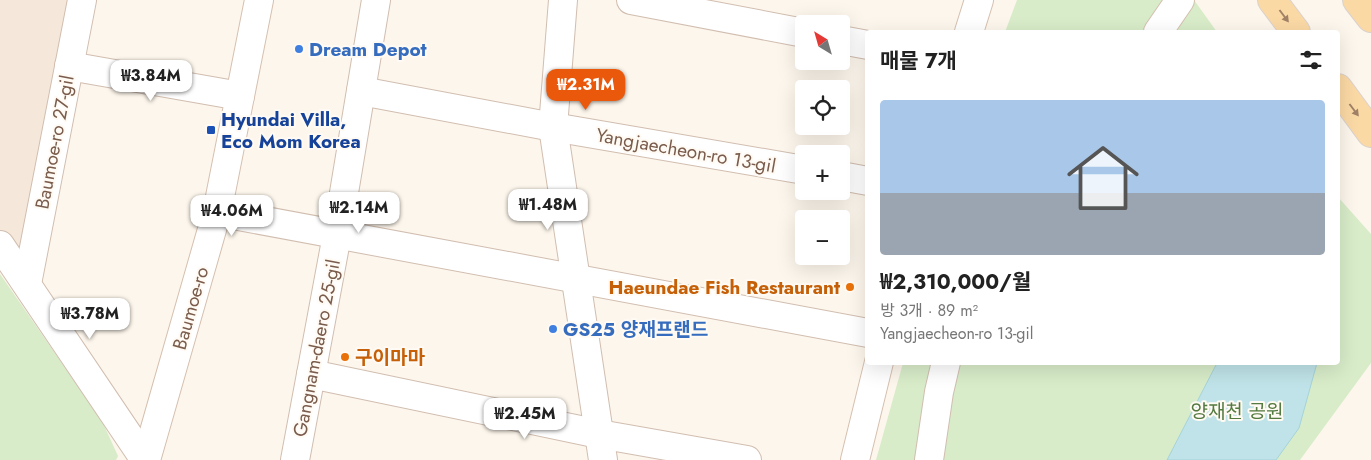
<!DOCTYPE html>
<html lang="ko">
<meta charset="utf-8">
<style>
:root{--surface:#fff;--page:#f2f2f2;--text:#222;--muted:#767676;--line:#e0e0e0;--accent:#ea580c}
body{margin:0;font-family:Jost,"Noto Sans KR",sans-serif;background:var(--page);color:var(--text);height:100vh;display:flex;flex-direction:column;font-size:19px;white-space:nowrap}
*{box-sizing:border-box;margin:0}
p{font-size:16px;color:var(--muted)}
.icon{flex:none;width:28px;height:28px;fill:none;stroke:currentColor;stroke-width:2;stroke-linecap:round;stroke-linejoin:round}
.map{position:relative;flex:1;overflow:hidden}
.drawer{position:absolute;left:865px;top:30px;width:475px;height:335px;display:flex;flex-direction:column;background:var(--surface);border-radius:5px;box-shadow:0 5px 20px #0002}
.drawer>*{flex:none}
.needle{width:32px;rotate:323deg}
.fabs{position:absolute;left:795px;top:15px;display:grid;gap:10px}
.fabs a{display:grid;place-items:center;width:55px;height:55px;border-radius:5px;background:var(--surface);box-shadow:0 5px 20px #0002;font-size:25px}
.price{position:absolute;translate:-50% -42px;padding:0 11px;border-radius:10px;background:#fff;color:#222;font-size:16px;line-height:32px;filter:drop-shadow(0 1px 2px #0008)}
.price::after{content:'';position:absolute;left:50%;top:30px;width:15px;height:11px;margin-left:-8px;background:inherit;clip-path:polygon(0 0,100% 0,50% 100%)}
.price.current{background:var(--accent);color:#fff}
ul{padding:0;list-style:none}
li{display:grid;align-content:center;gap:10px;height:265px;padding:0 15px}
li+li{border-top:1px solid var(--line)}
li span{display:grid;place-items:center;height:155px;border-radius:5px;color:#555}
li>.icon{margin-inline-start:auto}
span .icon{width:90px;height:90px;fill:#fffc;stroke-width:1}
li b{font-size:21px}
h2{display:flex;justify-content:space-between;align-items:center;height:60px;padding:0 15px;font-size:21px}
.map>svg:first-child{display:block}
</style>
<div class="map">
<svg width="1371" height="460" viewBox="0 0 1371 460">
<rect width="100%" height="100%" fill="#fdf6ec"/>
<path fill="#f5e8da" d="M0,0H78L27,284L0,245Z"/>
<g fill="#d8ecc9">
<path d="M1017,0H1194L1217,32H1005Z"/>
<path d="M1338,197L1371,234V363L1300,460H876L903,363L1338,362Z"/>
<path d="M0,274L102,421L118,456L116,460H0Z"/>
</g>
<path fill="#bfe3e8" stroke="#a5d3da" d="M1217,363H1317L1299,428L1276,460H1167Z"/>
<path fill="#fdf6ec" d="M1371,63V169L1351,205L1338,188V125L1369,65Z"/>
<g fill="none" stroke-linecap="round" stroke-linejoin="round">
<defs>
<g id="street">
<path d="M563,0L553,127L603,460"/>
<path d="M631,0L804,33"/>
<path d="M841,40L868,45"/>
<path d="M69,66L240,96"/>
<path d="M361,91L553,127L804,170"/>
<path d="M841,176L868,181"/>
<path d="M217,212L868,333"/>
<path d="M0,245L145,460"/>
<path d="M27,284L82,0"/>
<path d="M311,374L599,434L747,460"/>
<path d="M295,460L337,235L376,0"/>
<path d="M929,460L939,392L946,362"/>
</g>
<g id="secondary">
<path d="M969,32L979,0"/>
<path d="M1158,32L1180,0"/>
<path d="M146,460L217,212L259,0"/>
<path d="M855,460L879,362"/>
</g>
<g id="primary">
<path d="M1272,0L1296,32"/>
<path d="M1357,0L1371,18"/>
<path d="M1338,88L1371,133"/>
</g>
</defs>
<use href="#street" stroke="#d1beb0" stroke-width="30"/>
<use href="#secondary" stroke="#d6c0b0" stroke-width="30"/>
<use href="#primary" stroke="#dad1cd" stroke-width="30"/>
<use href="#street" stroke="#fff" stroke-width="28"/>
<use href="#secondary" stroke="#fff" stroke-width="28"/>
<use href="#primary" stroke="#fbd9a5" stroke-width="28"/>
</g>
<defs><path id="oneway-solid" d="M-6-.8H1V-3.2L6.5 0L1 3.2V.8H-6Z" transform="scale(1.25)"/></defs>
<g fill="#a18267">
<use href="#oneway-solid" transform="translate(1284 16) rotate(53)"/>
<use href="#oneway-solid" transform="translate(1354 110) rotate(53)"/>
</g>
<g fill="#3f7fe0" stroke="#fffaf3" stroke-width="2">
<circle cx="299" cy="49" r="5"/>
<circle cx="553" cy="329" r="5"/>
</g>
<rect fill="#1a4fb4" stroke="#fffaf3" stroke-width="2" x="206" y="125" width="10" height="10" rx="2.5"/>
<g fill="#e8710a" stroke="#fffaf3" stroke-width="2">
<circle cx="850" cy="287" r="5"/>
<circle cx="345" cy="357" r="5"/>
</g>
<g text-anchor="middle" stroke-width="4" stroke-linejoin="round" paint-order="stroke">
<g font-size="19" font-weight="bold" fill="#366cbe" stroke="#fffaf3" text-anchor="start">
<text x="309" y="56">Dream Depot</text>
<text x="563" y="336">GS25 양재프랜드</text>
</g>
<g font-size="19" font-weight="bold" fill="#164399" stroke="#fffaf3" text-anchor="start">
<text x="221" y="126">Hyundai Villa,<tspan x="221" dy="22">Eco Mom Korea</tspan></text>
</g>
<g font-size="19" fill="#7a5c4d" stroke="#fffaf3">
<text transform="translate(54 142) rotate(-79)" y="7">Baumoe-ro 27-gil</text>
<text transform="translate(686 150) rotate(10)" y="7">Yangjaecheon-ro 13-gil</text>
<text transform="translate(190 308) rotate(-74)" y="7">Baumoe-ro</text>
<text transform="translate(316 348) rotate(-79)" y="7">Gangnam-daero 25-gil</text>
</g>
<g font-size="19" font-weight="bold" fill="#c56008" stroke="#fffaf3" text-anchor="end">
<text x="840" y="294">Haeundae Fish Restaurant</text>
<text x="355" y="364" text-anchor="start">구이마마</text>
</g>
<g font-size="19" fill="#537a41" stroke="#fffaf3">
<text x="1237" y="418">양재천 공원</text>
</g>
</g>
</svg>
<div class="fabs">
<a><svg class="needle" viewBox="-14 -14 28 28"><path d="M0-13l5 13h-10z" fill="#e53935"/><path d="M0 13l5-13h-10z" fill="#767676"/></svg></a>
<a><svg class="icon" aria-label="locate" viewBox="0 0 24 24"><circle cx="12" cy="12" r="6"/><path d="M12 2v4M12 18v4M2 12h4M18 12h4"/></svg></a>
<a>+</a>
<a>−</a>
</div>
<b class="price" style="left:151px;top:102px">₩3.84M</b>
<b class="price current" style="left:586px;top:111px">₩2.31M</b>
<b class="price" style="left:548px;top:231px">₩1.48M</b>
<b class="price" style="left:359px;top:234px">₩2.14M</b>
<b class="price" style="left:232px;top:237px">₩4.06M</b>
<b class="price" style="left:90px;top:340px">₩3.78M</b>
<b class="price" style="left:525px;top:440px">₩2.45M</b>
<section class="drawer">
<h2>매물 7개<svg class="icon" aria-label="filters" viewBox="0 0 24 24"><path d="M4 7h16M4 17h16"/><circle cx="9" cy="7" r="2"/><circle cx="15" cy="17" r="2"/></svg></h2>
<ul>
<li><span style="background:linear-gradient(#a9c7e8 60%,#9aa5b1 0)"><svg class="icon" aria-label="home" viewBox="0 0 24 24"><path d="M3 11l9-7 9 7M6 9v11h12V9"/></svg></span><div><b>₩2,310,000/월</b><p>방 3개 · 89 m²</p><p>Yangjaecheon-ro 13-gil</p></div></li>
</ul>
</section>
</div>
